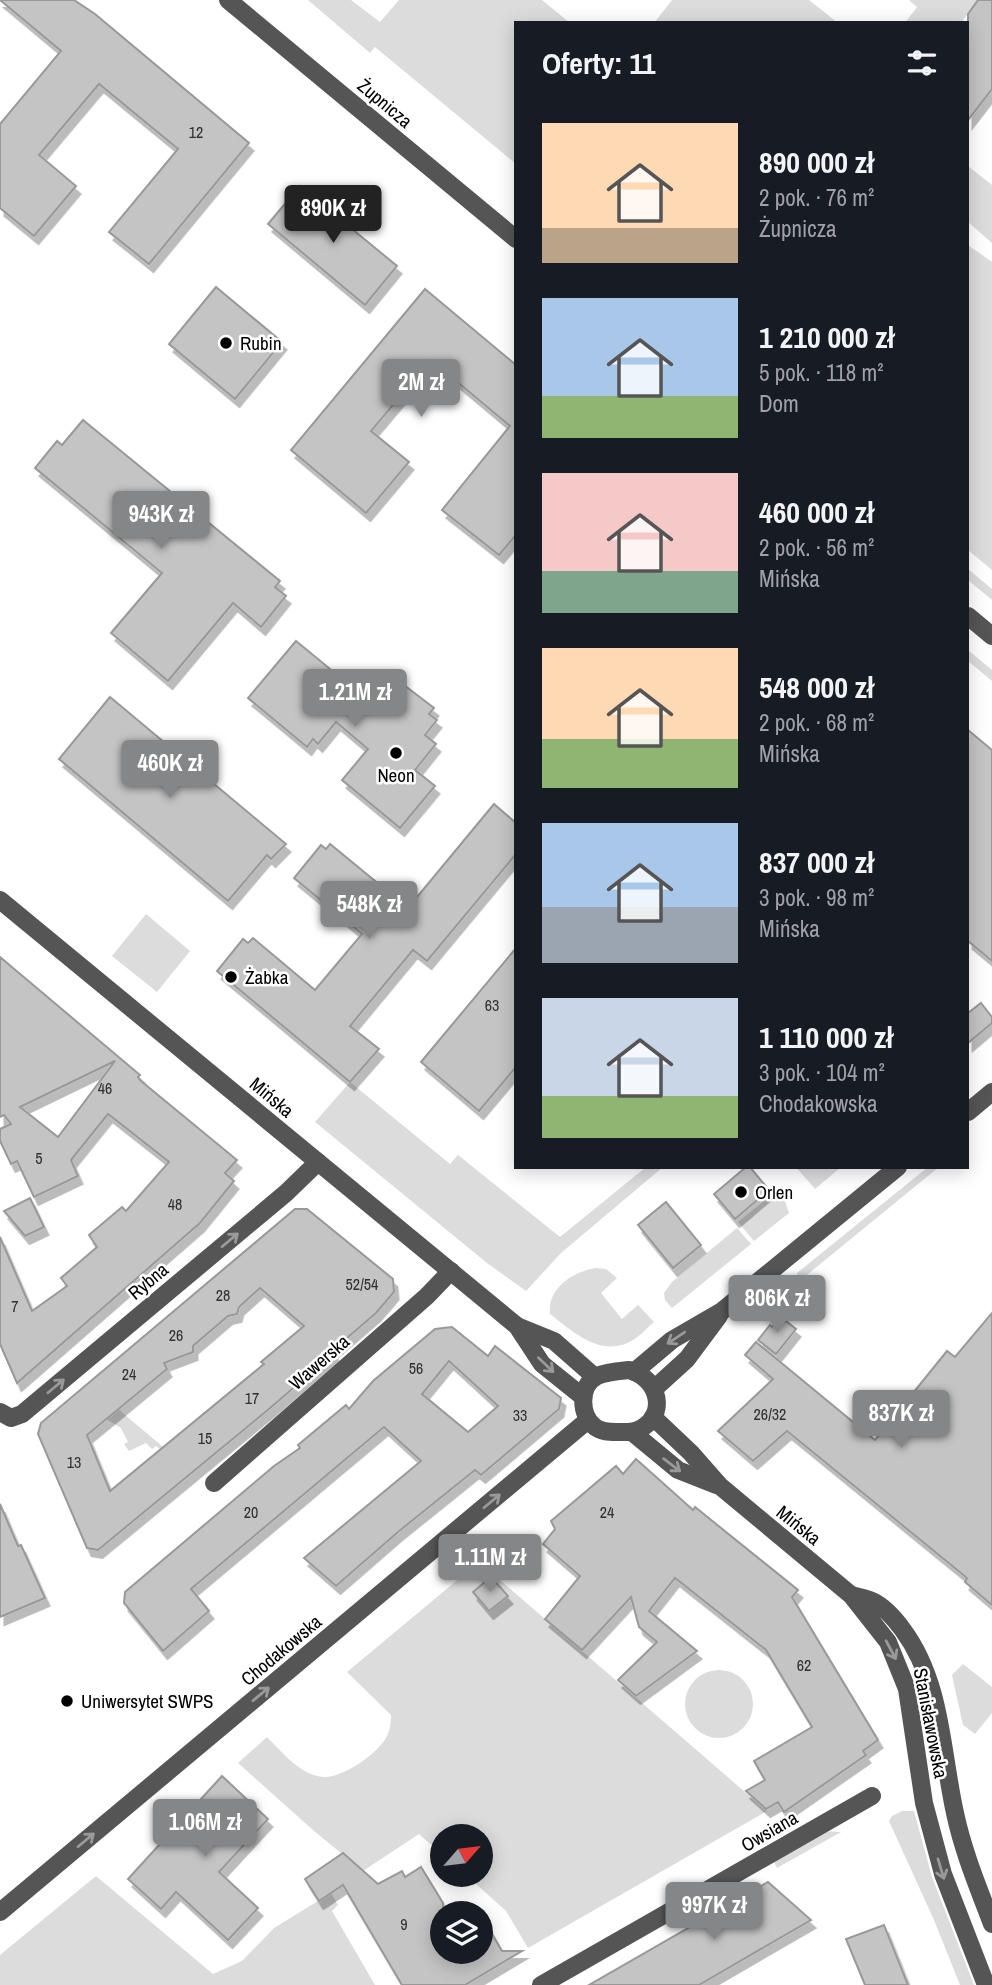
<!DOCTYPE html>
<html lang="pl">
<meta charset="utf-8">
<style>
:root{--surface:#171b24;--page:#20242c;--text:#f1f3f6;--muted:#9ea1a6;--accent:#858687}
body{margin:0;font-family:"Archivo Narrow",sans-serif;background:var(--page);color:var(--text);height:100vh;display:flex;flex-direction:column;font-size:26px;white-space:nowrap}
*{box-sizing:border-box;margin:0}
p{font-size:23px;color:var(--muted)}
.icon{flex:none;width:38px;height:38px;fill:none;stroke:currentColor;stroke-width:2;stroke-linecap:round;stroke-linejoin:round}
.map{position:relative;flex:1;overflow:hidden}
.panel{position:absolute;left:514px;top:21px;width:455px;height:1148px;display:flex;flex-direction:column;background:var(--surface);border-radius:0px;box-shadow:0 4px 18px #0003}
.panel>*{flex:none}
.needle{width:46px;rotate:62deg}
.buttons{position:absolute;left:430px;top:1824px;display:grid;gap:14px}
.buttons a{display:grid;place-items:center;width:63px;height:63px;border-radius:50%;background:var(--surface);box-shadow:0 4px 18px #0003;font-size:35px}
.price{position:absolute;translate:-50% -60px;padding:0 16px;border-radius:7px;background:var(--accent);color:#fff;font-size:23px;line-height:46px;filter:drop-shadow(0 2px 4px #0008)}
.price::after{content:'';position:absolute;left:50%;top:42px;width:21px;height:16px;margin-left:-10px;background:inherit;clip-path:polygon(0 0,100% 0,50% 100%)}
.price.selected{background:#222;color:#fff}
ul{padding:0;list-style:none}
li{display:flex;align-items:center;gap:21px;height:175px;padding:0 28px}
li span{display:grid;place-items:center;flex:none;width:196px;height:140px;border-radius:0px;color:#555}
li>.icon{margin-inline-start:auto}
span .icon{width:84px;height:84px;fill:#fffc;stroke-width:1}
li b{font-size:30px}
h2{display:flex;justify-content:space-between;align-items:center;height:84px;padding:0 28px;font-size:30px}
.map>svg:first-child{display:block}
</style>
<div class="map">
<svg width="992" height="1985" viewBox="0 0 992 1985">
<defs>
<filter id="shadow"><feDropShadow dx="4.5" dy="8" stdDeviation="0" flood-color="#0004"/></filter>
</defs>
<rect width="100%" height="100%" fill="#fff"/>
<g fill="#dcdcdc">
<path d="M308,0H351L380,22L399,0H542L570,23H516V164L375,47L370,53Z"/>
<path d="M672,0H809L838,23H654Z"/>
<path d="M909,0H978L961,23H905L917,7Z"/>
<path d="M968,166L992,185V243L968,222Z"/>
<path d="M968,245L992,262V570L968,550Z"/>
<path d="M968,569L992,589V600L968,580Z"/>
<path d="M968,650L992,670V681L968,661Z"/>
<path d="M146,914L190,951L157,992L112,956Z"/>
<path d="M350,1082L450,1164L458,1155L560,1237L646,1167H663L561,1253L526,1291L487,1263L315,1122Z"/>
<path d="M796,1167H841L815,1189Z"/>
<path d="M928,1167H939L797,1283V1273Z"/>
<path d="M774,1193L783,1195L789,1213L754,1241L738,1222Z"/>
<path d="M737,1228L751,1244L672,1308L665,1300L664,1293L672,1282Z"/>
<path d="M596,1268L606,1269L617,1278L601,1293L622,1319L638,1305L654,1322C647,1328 640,1336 633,1340C602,1359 573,1332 550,1314C547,1288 574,1271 596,1268Z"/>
<path d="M118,1409L163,1447L160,1449L156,1446L152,1449L146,1443L129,1451L124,1444L128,1442L121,1428L106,1419Z"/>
<path d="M479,1562L767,1811L528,1948L506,1911L465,1874H481V1836H443V1855L419,1834L363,1871L314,1831L238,1763L267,1737C282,1752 301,1776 324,1777C343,1778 380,1752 387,1736C390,1730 391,1722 391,1715L347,1672Z"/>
<path d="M963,1664L992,1687V1713L975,1734L963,1725L952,1675Z"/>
<circle cx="719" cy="1704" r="34"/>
<path d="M902,1811H914L932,1877L974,1985H960L934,1920L889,1821L892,1816Z"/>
<path d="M820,1831L841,1832L777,1868L773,1860Z"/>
<path d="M96,1876L213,1974L242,1961L274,1928L331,1893L338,1905L332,1911L375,1985H0V1955Z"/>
</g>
<g fill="#c4c4c4" stroke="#999" stroke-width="2" fill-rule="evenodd" filter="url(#shadow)">
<path d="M0,0H74L95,14L249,143L149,264L109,232L178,149L99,84L39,155L76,186L34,236L0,208V124L61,51Z"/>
<path d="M978,0H992V89L968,120V14Z"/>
<path d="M300,186L397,266L365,305L268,224Z"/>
<path d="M216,287L282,342L235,399L169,344Z"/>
<path d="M425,289L516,365V535L499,555L442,510L510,426L431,360L371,431L409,462L366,513L291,450Z"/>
<path d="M83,420L280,581L275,587L286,596L261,627L233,603L168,681L111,633L162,573L35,468L57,441L62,445Z"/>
<path d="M296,641L380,710L404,685L434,708L429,714L437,720L425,735L436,744L415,770L435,786L400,828L342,780L368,749L336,722L318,744L313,739L307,747L248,698Z"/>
<path d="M110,697L286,844L271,859L267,855L228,901L59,759Z"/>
<path d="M968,730L992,750V961L968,941Z"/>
<path d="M494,804L516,823V854L427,961L413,950L350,1026L379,1049L350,1082L217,971L243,939L248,943L253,938L315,990L362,934L294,878L321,845L326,849L330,844L408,908Z"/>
<path d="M516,948V1067L479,1111L421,1062Z"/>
<path d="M0,957L140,1075L138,1077L141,1081L237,1160L225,1173L234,1181L200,1223L17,1383L0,1344V1237L32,1311L67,1286L61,1278L97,1247L89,1235L122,1207L126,1211L169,1162L108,1114L71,1160L78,1176L34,1197L17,1161L11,1164L0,1141V1129L11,1124L4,1115L0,1117ZM115,1061L58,1137L20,1107Z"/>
<path d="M981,1003L992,1017V1023L968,1043V1013Z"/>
<path d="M746,1167H750L769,1190L735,1219L714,1194Z"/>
<path d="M30,1198L44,1227L25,1236L4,1211Z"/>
<path d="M666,1202L701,1245L673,1268L638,1225Z"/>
<path d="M295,1209H307L393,1279L394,1292L376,1313L333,1350L334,1353L269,1409L98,1550L87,1548L38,1434L41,1423ZM260,1288L304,1326L261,1362L264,1364L110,1491L87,1435L167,1369L164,1363L193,1352V1346L228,1316L237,1314L239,1307Z"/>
<path d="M992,1313V1605L965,1582L967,1578L787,1431L753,1461L718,1431L773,1379L745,1355L756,1342L875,1440L947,1351L955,1357Z"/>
<path d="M781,1317L796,1329L776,1354L758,1340L770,1325L772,1327Z"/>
<path d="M452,1327L488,1356L495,1346L561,1398L559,1409L481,1475L475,1470L398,1532L336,1586L304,1558L421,1461L384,1427L191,1589L209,1611L163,1651L124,1603L125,1592L274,1466L300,1448L298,1445L346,1405L349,1409L373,1381L435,1329ZM449,1361L498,1406L468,1432L422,1394Z"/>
<path d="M636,1459L693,1510L695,1507L798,1590L792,1597L878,1740L863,1751L866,1755L784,1812L778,1802L766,1809L746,1791L765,1780L754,1761L812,1727L766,1650L675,1578L649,1611L697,1651L636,1696L618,1680L657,1642L639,1627L631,1597L582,1650L545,1619L580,1576L543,1544L555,1529L551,1521L616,1466L623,1474Z"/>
<path d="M0,1504L18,1546L21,1545L45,1598L0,1617Z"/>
<path d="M491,1577L508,1596L489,1611L473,1592Z"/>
<path d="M222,1776L268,1819L219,1872L258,1908L228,1940L176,1892L161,1909L128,1879Z"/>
<path d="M343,1853L378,1884L402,1871L405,1877L421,1867L443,1903V1951H481V1915L502,1951H522L465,1985H402L343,1885L319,1901L305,1879Z"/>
<path d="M768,1882L811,1920L699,1985H589Z"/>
<path d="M884,1925L908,1985H865L846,1939Z"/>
</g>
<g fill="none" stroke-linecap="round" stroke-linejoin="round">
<g stroke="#555" stroke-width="18">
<path d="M228,0L516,239"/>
<path d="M968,616L992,636"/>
<path d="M0,900L517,1326L542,1364L583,1397"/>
<path d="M968,1112L992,1092"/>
<path d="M517,1326L554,1341L595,1377"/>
<path d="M629,1370C659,1378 669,1416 638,1430C631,1433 623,1432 616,1432C609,1432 602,1432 595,1427C580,1416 578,1386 597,1376C606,1372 619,1371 629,1370Z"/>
<path d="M634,1372L672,1340L722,1311L898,1167"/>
<path d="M654,1389L687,1359L719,1316"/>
<path d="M0,1412L11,1418L22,1414L286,1193L318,1162"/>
<path d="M653,1417L691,1453L720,1486L851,1595L888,1642L907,1689L924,1803L943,1874L986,1985"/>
<path d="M632,1432L678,1470L716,1485"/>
<path d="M214,1483L427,1296L451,1271"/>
<path d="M851,1595C858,1597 866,1598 872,1601C885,1607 895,1619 903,1630C942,1683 941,1750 955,1813C963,1851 978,1887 992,1924"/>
<path d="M0,1912L588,1420"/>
<path d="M541,1985L872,1796"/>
</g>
</g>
<defs><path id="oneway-shaft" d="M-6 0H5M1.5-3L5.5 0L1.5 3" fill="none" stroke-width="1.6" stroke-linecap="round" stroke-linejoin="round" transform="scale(1.75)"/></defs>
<g stroke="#999">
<use href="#oneway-shaft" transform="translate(230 1240) rotate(-40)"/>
<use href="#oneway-shaft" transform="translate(676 1338) rotate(146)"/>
<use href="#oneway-shaft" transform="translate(546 1365) rotate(44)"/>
<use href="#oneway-shaft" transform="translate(56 1386) rotate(-40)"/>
<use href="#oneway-shaft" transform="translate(672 1465) rotate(37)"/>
<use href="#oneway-shaft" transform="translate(492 1501) rotate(-40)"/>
<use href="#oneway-shaft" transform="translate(891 1650) rotate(62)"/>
<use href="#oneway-shaft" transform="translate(261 1694) rotate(-40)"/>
<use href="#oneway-shaft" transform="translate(86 1840) rotate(-40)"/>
<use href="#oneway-shaft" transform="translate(941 1869) rotate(73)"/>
</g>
<g fill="#000" stroke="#fff" stroke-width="2.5">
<circle cx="226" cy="343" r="7"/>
<circle cx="396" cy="753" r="7"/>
<circle cx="231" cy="977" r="7"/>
<circle cx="741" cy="1192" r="7"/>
<circle cx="67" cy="1701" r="7"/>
</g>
<g text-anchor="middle" stroke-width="5" stroke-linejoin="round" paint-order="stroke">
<g font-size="16" fill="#313131">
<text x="196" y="138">12</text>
<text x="492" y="1011">63</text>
<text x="105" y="1094">46</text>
<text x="39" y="1164">5</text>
<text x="175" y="1210">48</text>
<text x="362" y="1290">52/54</text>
<text x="223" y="1301">28</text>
<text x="15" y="1312">7</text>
<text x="176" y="1341">26</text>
<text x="416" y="1374">56</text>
<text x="129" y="1380">24</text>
<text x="252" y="1404">17</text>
<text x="770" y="1420">26/32</text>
<text x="520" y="1421">33</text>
<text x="205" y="1444">15</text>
<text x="74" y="1468">13</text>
<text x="251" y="1518">20</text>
<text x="607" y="1518">24</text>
<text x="804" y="1671">62</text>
<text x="404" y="1930">9</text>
</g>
<g font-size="19" fill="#000" stroke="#fff">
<text transform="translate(385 103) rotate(40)" y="7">Żupnicza</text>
<text transform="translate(272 1097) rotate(40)" y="7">Mińska</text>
<text transform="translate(148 1281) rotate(-40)" y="7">Rybna</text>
<text transform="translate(319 1362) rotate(-41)" y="7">Wawerska</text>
<text transform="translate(799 1525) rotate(39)" y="7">Mińska</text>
<text transform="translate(281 1650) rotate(-40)" y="7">Chodakowska</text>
<text transform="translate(931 1723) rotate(79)" y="7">Stanisławowska</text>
<text transform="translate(769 1831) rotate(-30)" y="7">Owsiana</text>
</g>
<g font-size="19" fill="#000" stroke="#fff" text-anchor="start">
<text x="240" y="350">Rubin</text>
<text x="396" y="782" text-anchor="middle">Neon</text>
<text x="245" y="984">Żabka</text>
<text x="755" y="1199">Orlen</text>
<text x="81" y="1708">Uniwersytet SWPS</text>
</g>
</g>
</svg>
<div class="buttons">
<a><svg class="needle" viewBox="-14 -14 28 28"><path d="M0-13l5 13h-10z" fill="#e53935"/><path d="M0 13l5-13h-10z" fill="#9ea1a6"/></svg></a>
<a><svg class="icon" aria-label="layers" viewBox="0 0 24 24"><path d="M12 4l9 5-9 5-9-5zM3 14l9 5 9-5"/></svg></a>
</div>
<b class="price selected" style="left:333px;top:245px">890K zł</b>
<b class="price" style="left:421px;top:419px">2M zł</b>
<b class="price" style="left:161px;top:551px">943K zł</b>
<b class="price" style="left:355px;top:729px">1.21M zł</b>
<b class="price" style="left:170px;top:800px">460K zł</b>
<b class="price" style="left:369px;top:941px">548K zł</b>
<b class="price" style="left:777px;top:1335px">806K zł</b>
<b class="price" style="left:901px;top:1450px">837K zł</b>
<b class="price" style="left:490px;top:1594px">1.11M zł</b>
<b class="price" style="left:205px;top:1859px">1.06M zł</b>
<b class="price" style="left:714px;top:1942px">997K zł</b>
<section class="panel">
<h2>Oferty: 11<svg class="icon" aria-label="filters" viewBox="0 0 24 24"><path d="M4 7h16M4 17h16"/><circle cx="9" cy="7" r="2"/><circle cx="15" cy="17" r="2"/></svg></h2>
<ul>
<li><span style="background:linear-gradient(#ffd9b3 75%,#b9a48a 0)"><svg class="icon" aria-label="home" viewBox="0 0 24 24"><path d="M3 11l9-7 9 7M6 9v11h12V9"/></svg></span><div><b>890 000 zł</b><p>2 pok. · 76 m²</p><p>Żupnicza</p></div></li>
<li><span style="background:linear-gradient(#a9c7e8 70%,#8fb573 0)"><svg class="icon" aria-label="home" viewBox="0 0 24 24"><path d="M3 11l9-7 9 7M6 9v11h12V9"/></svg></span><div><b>1 210 000 zł</b><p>5 pok. · 118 m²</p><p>Dom</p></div></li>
<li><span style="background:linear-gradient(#f6c9c9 70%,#7fa58c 0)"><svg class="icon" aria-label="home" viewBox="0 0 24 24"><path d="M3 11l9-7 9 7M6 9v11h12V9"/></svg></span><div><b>460 000 zł</b><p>2 pok. · 56 m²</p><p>Mińska</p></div></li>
<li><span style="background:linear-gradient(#ffd9b3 65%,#8fb573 0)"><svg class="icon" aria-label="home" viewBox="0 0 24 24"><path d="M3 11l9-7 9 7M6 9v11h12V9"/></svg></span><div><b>548 000 zł</b><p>2 pok. · 68 m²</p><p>Mińska</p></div></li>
<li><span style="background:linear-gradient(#a9c7e8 60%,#9aa5b1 0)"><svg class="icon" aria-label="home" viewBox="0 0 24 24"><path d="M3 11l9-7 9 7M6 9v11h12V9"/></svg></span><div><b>837 000 zł</b><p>3 pok. · 98 m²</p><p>Mińska</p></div></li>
<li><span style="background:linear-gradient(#c9d6e8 70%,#8fb573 0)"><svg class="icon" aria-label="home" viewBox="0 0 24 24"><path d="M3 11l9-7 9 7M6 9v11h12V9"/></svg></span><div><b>1 110 000 zł</b><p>3 pok. · 104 m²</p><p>Chodakowska</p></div></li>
</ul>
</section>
</div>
